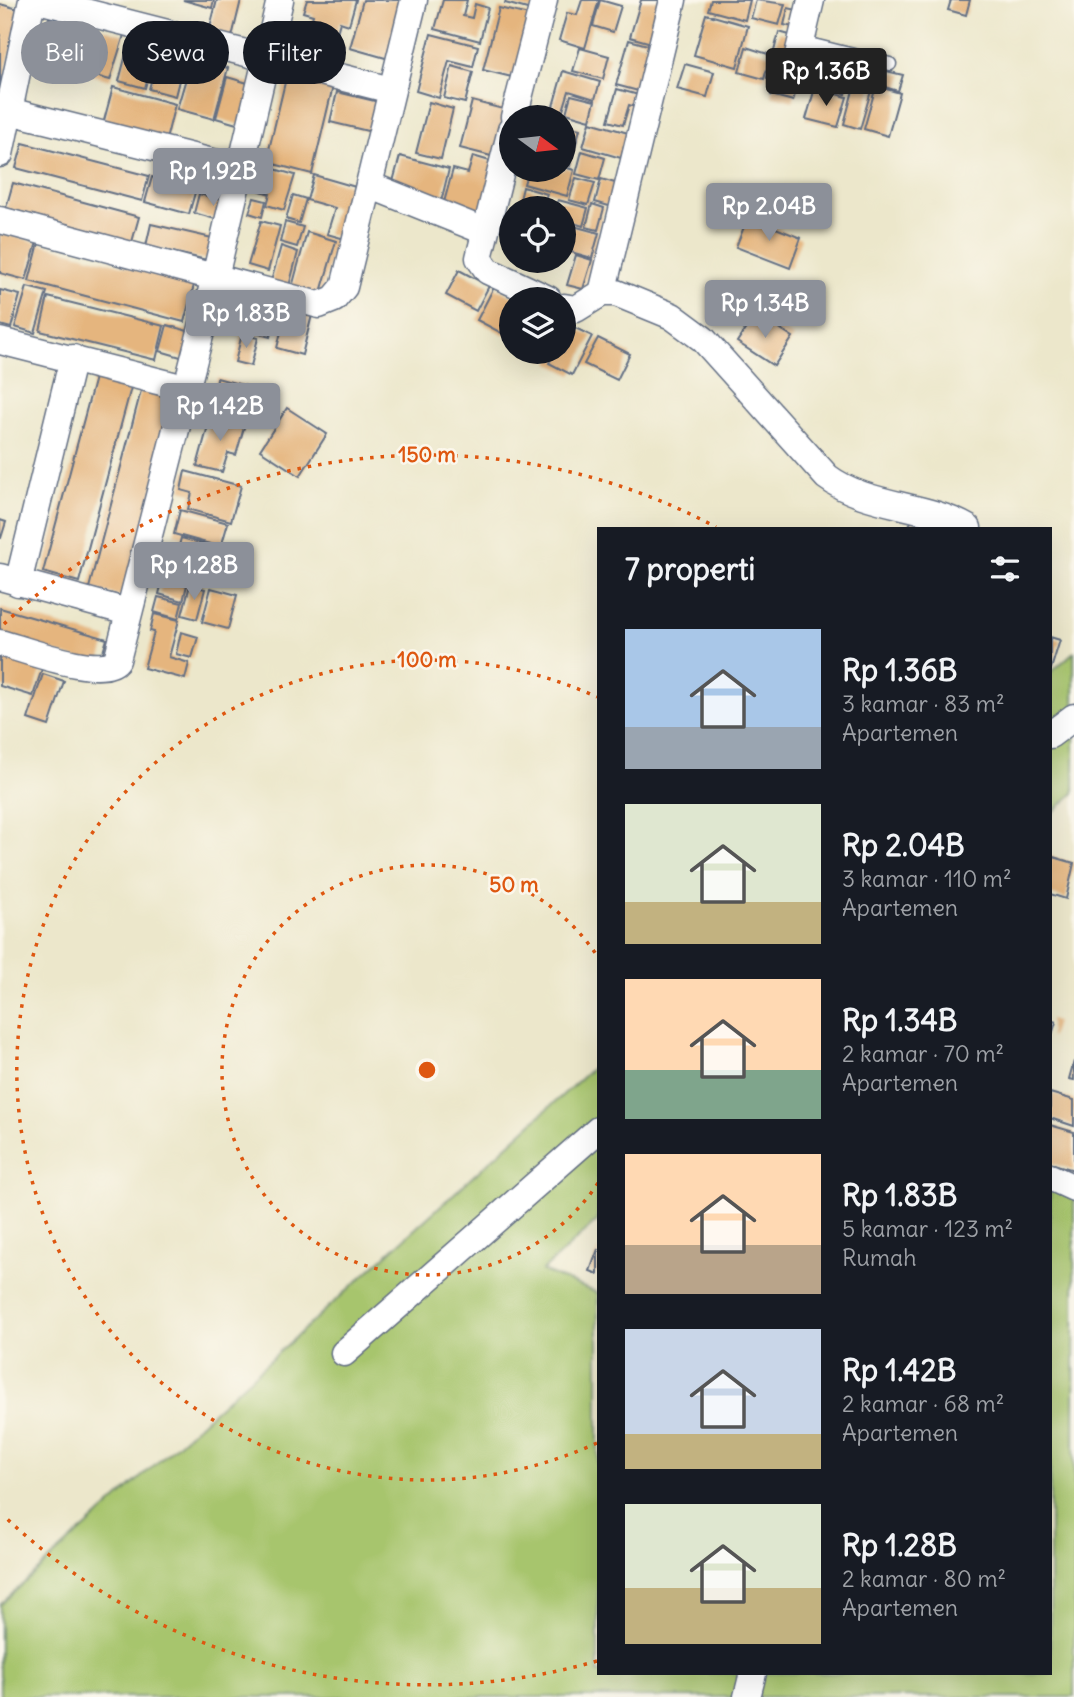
<!DOCTYPE html>
<html lang="id">
<meta charset="utf-8">
<style>
:root{--surface:#171b24;--page:#242831;--text:#f1f3f6;--muted:#9ea1a6;--accent:#8c9099}
body{margin:0;font-family:Delius,sans-serif;background:var(--page);color:var(--text);height:100vh;display:flex;flex-direction:column;font-size:26px;white-space:nowrap}
*{box-sizing:border-box;margin:0}
p{font-size:23px;color:var(--muted)}
.icon{flex:none;width:38px;height:38px;fill:none;stroke:currentColor;stroke-width:2;stroke-linecap:round;stroke-linejoin:round}
.map{position:relative;flex:1;overflow:hidden}
.sheet{position:absolute;left:597px;top:527px;width:455px;height:1148px;display:flex;flex-direction:column;background:var(--surface);border-radius:0px;box-shadow:0 7px 28px #0002}
.sheet>*{flex:none}
.guide{position:absolute;left:21px;top:21px;width:471px;height:63px;display:flex;gap:14px}
.needle{width:46px;rotate:105deg}
.controls{position:absolute;left:499px;top:105px;display:grid;gap:14px}
.controls a{display:grid;place-items:center;width:77px;height:77px;border-radius:50%;background:var(--surface);box-shadow:0 7px 28px #0002;font-size:35px}
.price{position:absolute;translate:-50% -60px;padding:0 16px;border-radius:7px;background:var(--accent);color:#fff;font-size:23px;line-height:46px;filter:drop-shadow(0 2px 4px #0008)}
.price::after{content:'';position:absolute;left:50%;top:42px;width:21px;height:16px;margin-left:-10px;background:inherit;clip-path:polygon(0 0,100% 0,50% 100%)}
.price.on{background:#222;color:#fff}
ul{padding:0;list-style:none}
li{display:flex;align-items:center;gap:21px;height:175px;padding:0 28px}
li span{display:grid;place-items:center;flex:none;width:196px;height:140px;border-radius:0px;color:#555}
li>.icon{margin-inline-start:auto}
span .icon{width:84px;height:84px;fill:#fffc;stroke-width:1}
li b{font-size:30px}
h2{display:flex;justify-content:space-between;align-items:center;height:84px;padding:0 28px;font-size:30px}
.tag{padding:0 24px;border-radius:32px;background:var(--surface);box-shadow:0 7px 28px #0002;font-size:24px;line-height:63px}
.tag.on{background:var(--accent);color:#fff}
.map>svg:first-child{display:block}
</style>
<div class="map">
<svg width="1074" height="1697" viewBox="0 0 1074 1697">
<rect width="100%" height="100%" fill="#fbf7ec"/>
<filter id="ink" filterUnits="userSpaceOnUse"><feTurbulence type="fractalNoise" baseFrequency=".0143" numOctaves="2"/><feDisplacementMap in="SourceGraphic" scale="14" xChannelSelector="R" yChannelSelector="G"/><feConvolveMatrix kernelMatrix="1 2 1 2 8 2 1 2 1" color-interpolation-filters="sRGB"/></filter>
<filter id="wash" filterUnits="userSpaceOnUse"><feTurbulence type="fractalNoise" baseFrequency=".00686" numOctaves="4" result="noise"/><feDisplacementMap in="SourceGraphic" scale="28" xChannelSelector="R" yChannelSelector="G"/><feGaussianBlur stdDeviation="1.57" result="paint"/><feColorMatrix in="noise" values="0 0 0 0 0 0 0 0 0 0 0 0 0 0 0 0 0 1.4 0 .05"/><feComposite in="paint" operator="in"/></filter>
<g filter="url(#wash)">
<rect width="100%" height="100%" fill="#ece7cb"/>
<g fill="#a7c56d" stroke="#617a66" stroke-width="2">
<path d="M1074,652V793L1050,815V673Z"/>
<path d="M598,1063V1220L542,1271L598,1293V1673H1050V1184L1074,1195V1697H0V1605Z"/>
</g>
<g id="blocks">
<g fill="#e5b57e">
<path d="M183,0H214L212,8Z"/>
<path d="M217,0H241L232,37L209,32Z"/>
<path d="M307,0H356L349,25L340,22L334,43L345,46L339,68L311,60L315,45L306,42L313,15L303,12Z"/>
<path d="M363,0H406L389,59L350,48Z"/>
<path d="M443,0H467L463,16L472,18L475,4L488,8L480,41L435,29Z"/>
<path d="M506,0H538L535,11L505,3Z"/>
<path d="M582,0H599L585,48L559,40L567,13L577,15Z"/>
<path d="M600,0L621,6L613,32L593,26Z"/>
<path d="M641,0H667L655,44L630,37Z"/>
<path d="M711,0H750L745,20L708,10Z"/>
<path d="M756,0L785,4L779,25L751,18Z"/>
<path d="M951,0H970L966,15L948,10Z"/>
<path d="M0,4L22,10L1,88L0,87Z"/>
<path d="M499,8L533,16L516,78L483,70Z"/>
<path d="M788,8L806,12L802,29L784,25Z"/>
<path d="M706,14L748,26L737,67L694,55Z"/>
<path d="M49,18L77,25L66,66L39,60Z"/>
<path d="M88,24L124,35L110,80L74,70Z"/>
<path d="M779,32L800,38L795,58L781,54L774,80L767,78Z"/>
<path d="M431,34L478,46L473,67L449,61L439,98L416,91Z"/>
<path d="M629,40L655,47L642,92L616,85Z"/>
<path d="M129,43L155,50L145,88L119,81Z"/>
<path d="M746,47L771,55L764,79L739,72Z"/>
<path d="M580,48L609,56L603,79L573,71Z"/>
<path d="M159,51L185,57L175,96L149,89Z"/>
<path d="M822,56L854,65L846,94L814,85Z"/>
<path d="M192,58L228,68L214,119L177,109Z"/>
<path d="M685,64L714,72L707,97L677,89Z"/>
<path d="M452,66L473,72L465,103L444,98Z"/>
<path d="M866,67L881,71L877,83L863,78Z"/>
<path d="M882,70L903,75L898,91L878,85Z"/>
<path d="M563,71L600,82L595,99L569,91L561,117H550Z"/>
<path d="M287,74L333,86L312,174L266,162Z"/>
<path d="M227,77L258,86L247,127L216,118Z"/>
<path d="M776,78L798,84L793,101L771,95Z"/>
<path d="M856,79L873,84L860,129L844,124Z"/>
<path d="M876,86L900,93L888,136L864,129Z"/>
<path d="M113,87L175,104L165,144L102,128Z"/>
<path d="M815,88L847,97L838,127L806,119Z"/>
<path d="M617,89L642,96L639,108L629,105L623,125L608,121Z"/>
<path d="M337,92L383,103L376,133L330,122Z"/>
<path d="M571,95L595,101L590,120L566,113Z"/>
<path d="M472,101L507,110L495,157L460,148Z"/>
<path d="M429,102L453,109L441,159L416,153Z"/>
<path d="M590,122L628,133L621,158L583,147Z"/>
<path d="M564,125L580,129L570,166L564,164Z"/>
<path d="M23,143L149,176L142,201L16,168Z"/>
<path d="M582,151L605,158L599,180L576,174Z"/>
<path d="M400,156L449,169L441,202L391,189Z"/>
<path d="M473,156L500,164L485,221L443,206L453,169L468,173Z"/>
<path d="M264,166L295,175L284,210L267,205L270,194L258,190Z"/>
<path d="M564,167L574,170L567,196L524,184L528,170H564Z"/>
<path d="M314,175L366,190L352,241L327,234L335,208L307,200Z"/>
<path d="M152,177L196,189L189,214L145,202Z"/>
<path d="M576,178L595,183L588,205L569,200Z"/>
<path d="M601,179L622,185L616,208L595,202Z"/>
<path d="M13,183L139,217L132,242L6,208Z"/>
<path d="M523,187L547,194L543,208H518Z"/>
<path d="M199,194L231,203L226,222L194,213Z"/>
<path d="M293,195L306,199L299,223L286,219Z"/>
<path d="M254,198L266,201L262,217L249,213Z"/>
<path d="M558,200L588,208L583,226L564,220V208H556Z"/>
<path d="M592,204L604,208L598,230L586,227Z"/>
<path d="M748,217L801,238L790,268L736,247Z"/>
<path d="M261,221L280,226L268,271L248,265Z"/>
<path d="M285,222L303,227L297,247L280,242Z"/>
<path d="M151,224L212,238L207,260L146,246Z"/>
<path d="M566,224L599,233L592,258L564,250Z"/>
<path d="M307,232L336,241L319,299L291,291Z"/>
<path d="M0,233L37,242L26,280L0,273Z"/>
<path d="M39,243L194,285L184,322L29,281Z"/>
<path d="M281,246L298,252L288,290L270,285Z"/>
<path d="M576,255L592,260L583,289L567,285Z"/>
<path d="M459,270L489,286L476,311L446,295Z"/>
<path d="M27,287L47,292L35,333L15,327Z"/>
<path d="M494,287L518,299H511V324L505,335L477,320Z"/>
<path d="M0,290L20,295L11,328L0,325Z"/>
<path d="M48,297L164,326L156,360L40,331Z"/>
<path d="M253,299L278,305L270,337L245,330Z"/>
<path d="M287,308L312,315L302,355L277,348Z"/>
<path d="M756,313L793,337L774,366L737,342Z"/>
<path d="M167,325L198,334L191,360L160,351Z"/>
<path d="M569,325L592,336L572,375L549,363L555,352H564V335Z"/>
<path d="M242,334L258,338L251,366L235,362Z"/>
<path d="M598,338L630,354L617,380L584,364Z"/>
<path d="M528,352H550L545,361Z"/>
<path d="M97,370L133,380L79,582L43,572Z"/>
<path d="M217,378L253,388L245,420L209,410L211,402L203,400L208,383L216,385Z"/>
<path d="M143,383L179,393L124,597L89,588Z"/>
<path d="M257,388L277,393L268,425L248,420Z"/>
<path d="M287,408L327,434L300,476L260,450Z"/>
<path d="M211,415L245,424L236,455L228,453L222,472L197,466Z"/>
<path d="M185,471L241,486L231,521L188,509L192,493L181,490Z"/>
<path d="M180,510L228,523L221,547L174,534Z"/>
<path d="M0,520L6,522L1,538H0Z"/>
<path d="M912,521L924,528H907Z"/>
<path d="M181,538L215,547L204,584L163,573L168,554L176,557Z"/>
<path d="M163,578L187,585L183,601L159,594Z"/>
<path d="M190,585L205,589L197,619L182,615Z"/>
<path d="M211,588L237,595L228,629L202,622Z"/>
<path d="M158,597L182,603L178,619L154,612Z"/>
<path d="M0,608L107,639L99,665L0,636Z"/>
<path d="M154,614L179,620L169,657L189,663L185,679L144,668L154,632L150,631Z"/>
<path d="M181,632L198,637L192,658L176,654Z"/>
<path d="M1050,637L1060,640L1051,669H1050Z"/>
<path d="M0,656L42,669L33,696L0,686Z"/>
<path d="M43,674L64,681L49,726L28,719Z"/>
<path d="M1050,856L1074,863L1066,899L1050,894Z"/>
<path d="M1050,1020L1056,1022L1051,1038H1050Z"/>
<path d="M1074,1061V1080L1069,1079Z"/>
<path d="M1050,1093L1074,1100V1126L1050,1118Z"/>
<path d="M1050,1125L1074,1132V1170L1050,1163Z"/>
<path d="M598,1249V1274L590,1271Z"/>
</g>
</g>
</g>
<g filter="url(#ink)">
<use href="#blocks" fill-opacity="0" stroke="#646f84" stroke-width="2"/>
<g fill="none" stroke-linecap="round" stroke-linejoin="round">
<defs>
<path id="lane" d="M801,42L890,64"/>
<g id="street">
<path d="M38,0L391,90"/>
<path d="M793,76L811,0"/>
<path d="M9,111L241,169"/>
<path d="M514,117L544,0"/>
<path d="M511,130L479,258L488,271L548,299"/>
<path d="M0,154L32,0"/>
<path d="M369,185L484,231"/>
<path d="M0,220L319,305L334,299L344,287L414,0"/>
<path d="M602,293L673,0"/>
<path d="M564,307L576,309L602,293H616L672,316L703,339L827,477C867,507 924,503 968,528"/>
<path d="M0,341L185,388"/>
<path d="M0,577L128,612"/>
<path d="M18,583L73,358"/>
<path d="M0,643C23,649 102,679 117,660L215,277L280,0"/>
<path d="M1050,735L1074,717"/>
<path d="M1050,1177L1074,1188"/>
<path d="M344,1353L598,1130"/>
<path d="M747,1697L753,1673"/>
</g>
</defs>
<use href="#lane" stroke="#646f84" stroke-width="15"/>
<use href="#street" stroke="#646f84" stroke-width="29"/>
<use href="#lane" stroke="#fff" stroke-width="12"/>
<use href="#street" stroke="#fff" stroke-width="26"/>
</g>
</g>
<g fill="none" stroke="#de5710" stroke-width="3.5" stroke-dasharray="3.5 7">
<path d="M598 1183A205 205 0 1 1 598 957"/>
<path d="M597 1443A410 410 0 1 1 597 697"/>
<path d="M597 1661A615 615 0 0 1 4 1516M4 624A615 615 0 0 1 716 527"/>
</g>
<circle cx="427" cy="1070" r="10" fill="#de5710" stroke="#fbf7ec" stroke-width="3.5"/>
<g font-size="21" text-anchor="middle" font-weight="bold" fill="#de5710" stroke="#fbf7ec" stroke-width="5" stroke-linejoin="round" paint-order="stroke">
<text x="427" y="462">150 m</text>
<text x="427" y="667">100 m</text>
<text x="514" y="892">50 m</text>
</g>
</svg>
<div class="controls">
<a><svg class="needle" viewBox="-14 -14 28 28"><path d="M0-13l5 13h-10z" fill="#e53935"/><path d="M0 13l5-13h-10z" fill="#9ea1a6"/></svg></a>
<a><svg class="icon" aria-label="locate" viewBox="0 0 24 24"><circle cx="12" cy="12" r="6"/><path d="M12 2v4M12 18v4M2 12h4M18 12h4"/></svg></a>
<a><svg class="icon" aria-label="layers" viewBox="0 0 24 24"><path d="M12 4l9 5-9 5-9-5zM3 14l9 5 9-5"/></svg></a>
</div>
<b class="price on" style="left:826px;top:108px">Rp 1.36B</b>
<b class="price" style="left:213px;top:208px">Rp 1.92B</b>
<b class="price" style="left:769px;top:243px">Rp 2.04B</b>
<b class="price" style="left:765px;top:340px">Rp 1.34B</b>
<b class="price" style="left:246px;top:350px">Rp 1.83B</b>
<b class="price" style="left:220px;top:443px">Rp 1.42B</b>
<b class="price" style="left:194px;top:602px">Rp 1.28B</b>
<div class="guide">
<a class="tag on">Beli</a>
<a class="tag">Sewa</a>
<a class="tag">Filter</a>
</div>
<section class="sheet">
<h2>7 properti<svg class="icon" aria-label="filters" viewBox="0 0 24 24"><path d="M4 7h16M4 17h16"/><circle cx="9" cy="7" r="2"/><circle cx="15" cy="17" r="2"/></svg></h2>
<ul>
<li><span style="background:linear-gradient(#a9c7e8 70%,#9aa5b1 0)"><svg class="icon" aria-label="home" viewBox="0 0 24 24"><path d="M3 11l9-7 9 7M6 9v11h12V9"/></svg></span><div><b>Rp 1.36B</b><p>3 kamar · 83 m²</p><p>Apartemen</p></div></li>
<li><span style="background:linear-gradient(#dfe7d0 70%,#c2b280 0)"><svg class="icon" aria-label="home" viewBox="0 0 24 24"><path d="M3 11l9-7 9 7M6 9v11h12V9"/></svg></span><div><b>Rp 2.04B</b><p>3 kamar · 110 m²</p><p>Apartemen</p></div></li>
<li><span style="background:linear-gradient(#ffd9b3 65%,#7fa58c 0)"><svg class="icon" aria-label="home" viewBox="0 0 24 24"><path d="M3 11l9-7 9 7M6 9v11h12V9"/></svg></span><div><b>Rp 1.34B</b><p>2 kamar · 70 m²</p><p>Apartemen</p></div></li>
<li><span style="background:linear-gradient(#ffd9b3 65%,#b9a48a 0)"><svg class="icon" aria-label="home" viewBox="0 0 24 24"><path d="M3 11l9-7 9 7M6 9v11h12V9"/></svg></span><div><b>Rp 1.83B</b><p>5 kamar · 123 m²</p><p>Rumah</p></div></li>
<li><span style="background:linear-gradient(#c9d6e8 75%,#c2b280 0)"><svg class="icon" aria-label="home" viewBox="0 0 24 24"><path d="M3 11l9-7 9 7M6 9v11h12V9"/></svg></span><div><b>Rp 1.42B</b><p>2 kamar · 68 m²</p><p>Apartemen</p></div></li>
<li><span style="background:linear-gradient(#dfe7d0 60%,#c2b280 0)"><svg class="icon" aria-label="home" viewBox="0 0 24 24"><path d="M3 11l9-7 9 7M6 9v11h12V9"/></svg></span><div><b>Rp 1.28B</b><p>2 kamar · 80 m²</p><p>Apartemen</p></div></li>
</ul>
</section>
</div>
